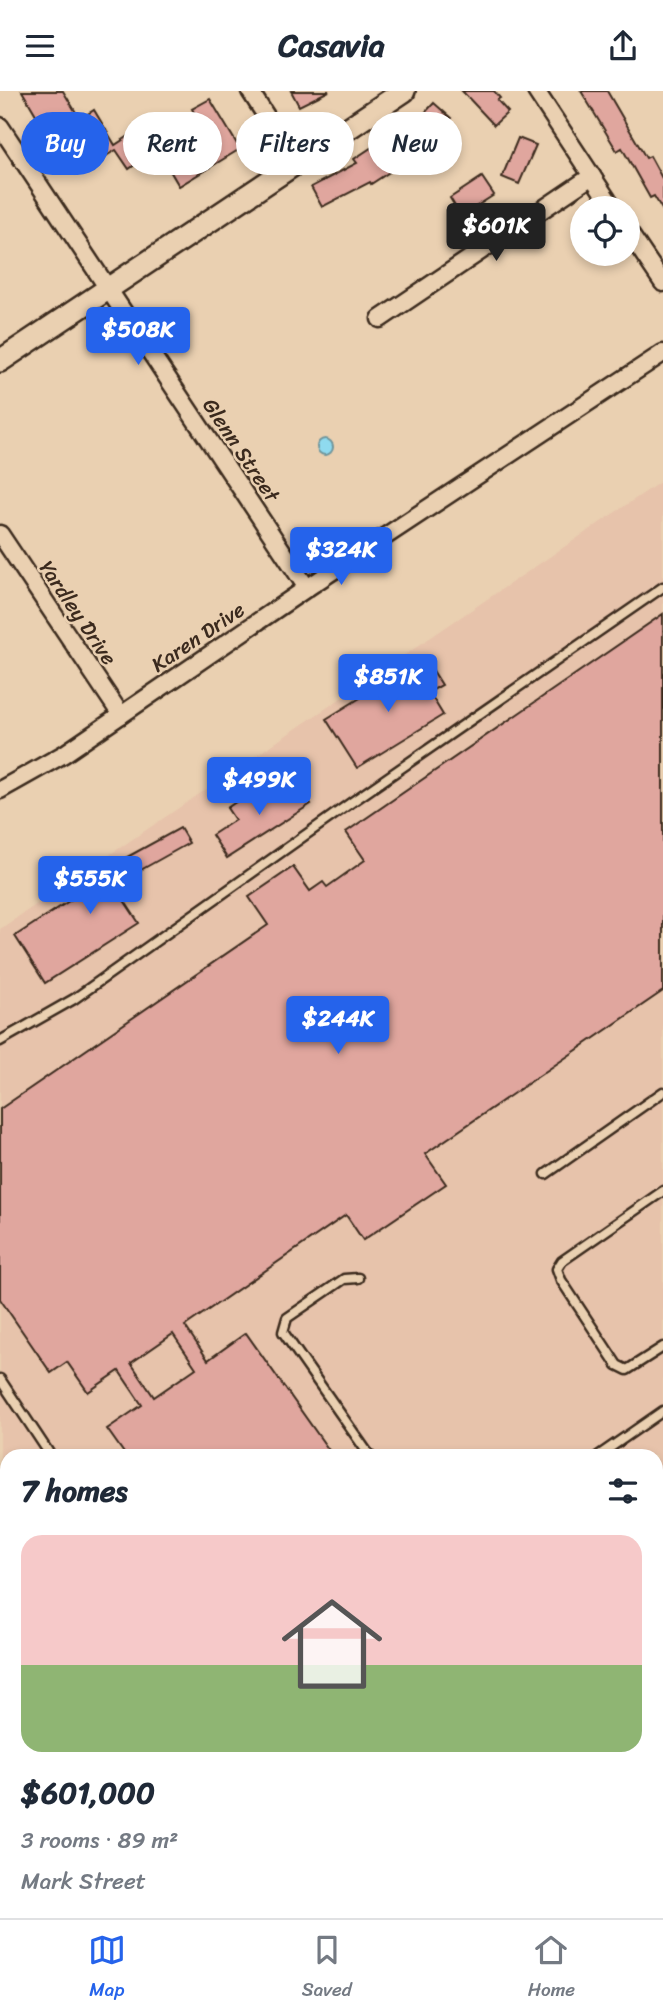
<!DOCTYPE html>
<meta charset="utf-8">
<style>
:root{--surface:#fff;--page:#f2f2f3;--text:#1f2937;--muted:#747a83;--line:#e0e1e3;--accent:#2563eb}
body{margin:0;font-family:Sriracha,sans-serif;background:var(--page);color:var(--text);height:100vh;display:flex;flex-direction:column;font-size:26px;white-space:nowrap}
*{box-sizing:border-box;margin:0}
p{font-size:23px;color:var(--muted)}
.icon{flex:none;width:38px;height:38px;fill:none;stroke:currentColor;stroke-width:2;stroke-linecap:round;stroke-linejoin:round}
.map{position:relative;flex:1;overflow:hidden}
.drawer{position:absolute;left:0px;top:1358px;width:663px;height:469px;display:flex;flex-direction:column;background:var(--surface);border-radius:21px 21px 0 0;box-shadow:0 4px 10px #0003}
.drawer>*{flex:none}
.banner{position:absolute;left:21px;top:21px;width:621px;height:63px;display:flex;gap:14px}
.controls{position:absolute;left:570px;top:105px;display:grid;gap:14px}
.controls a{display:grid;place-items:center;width:70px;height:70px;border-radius:50%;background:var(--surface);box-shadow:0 4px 10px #0003;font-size:35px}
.price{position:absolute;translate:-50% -60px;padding:0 16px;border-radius:7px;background:var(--accent);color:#fff;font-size:23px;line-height:46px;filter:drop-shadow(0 2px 4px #0008)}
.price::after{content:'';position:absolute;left:50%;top:42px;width:21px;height:16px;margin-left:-10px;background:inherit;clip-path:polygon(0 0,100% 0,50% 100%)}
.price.selected{background:#222;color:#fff}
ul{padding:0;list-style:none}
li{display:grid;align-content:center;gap:14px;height:371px;padding:0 21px}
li+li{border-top:2px solid var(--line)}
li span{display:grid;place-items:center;height:217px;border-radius:21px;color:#555}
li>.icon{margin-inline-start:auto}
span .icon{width:126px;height:126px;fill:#fffc;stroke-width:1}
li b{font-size:30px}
h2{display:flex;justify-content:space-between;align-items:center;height:84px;padding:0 21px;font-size:30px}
.pill{padding:0 24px;border-radius:32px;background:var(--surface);box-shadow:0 4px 10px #0003;font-size:24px;line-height:63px}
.pill.selected{background:var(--accent);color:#fff}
header{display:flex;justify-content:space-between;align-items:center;height:91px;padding:0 21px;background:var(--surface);font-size:32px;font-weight:800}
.dock{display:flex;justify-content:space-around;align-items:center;height:98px;border-top:2px solid var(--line);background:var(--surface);font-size:19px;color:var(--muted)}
.dock a{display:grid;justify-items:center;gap:4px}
.dock .selected{color:var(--accent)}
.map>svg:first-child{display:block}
</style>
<header><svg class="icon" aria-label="menu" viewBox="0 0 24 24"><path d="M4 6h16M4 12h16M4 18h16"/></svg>Casavia<svg class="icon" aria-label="share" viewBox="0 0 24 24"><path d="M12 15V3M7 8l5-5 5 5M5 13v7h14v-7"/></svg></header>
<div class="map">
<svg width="663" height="1827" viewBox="0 0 663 1827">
<rect width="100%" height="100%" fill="#ead0b1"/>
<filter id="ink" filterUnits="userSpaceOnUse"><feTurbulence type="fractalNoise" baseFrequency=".0143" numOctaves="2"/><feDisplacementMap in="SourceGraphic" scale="14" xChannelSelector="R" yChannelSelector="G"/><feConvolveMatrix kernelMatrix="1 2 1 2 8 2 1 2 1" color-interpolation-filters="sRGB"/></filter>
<g filter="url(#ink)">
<path fill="#e7c3ab" d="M663,389V1412L656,1402V1365H631L627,1358L617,1365H7V1820H656V1526L663,1536V1827H0V838Z"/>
<g fill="#8fdaef" stroke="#6d949b" stroke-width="2">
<circle cx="325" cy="356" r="8"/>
<path d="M216,1820H271L280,1827H211Z"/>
</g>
<g fill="#e0a69e" stroke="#3b2a1e" stroke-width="2" fill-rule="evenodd">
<path d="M22,0H63L80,28L94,19L115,54L135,41L150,63L129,78L116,59L76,83L41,25L38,27Z"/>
<path d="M291,0H329L299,15Z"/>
<path d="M462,0H494L500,7L497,9L508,21L494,34Z"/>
<path d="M581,0H607L646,67L650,65L663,89V120L654,105L650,107L622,57L617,60Z"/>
<path d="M210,8L240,58L179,95L162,66L205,40L192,18Z"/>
<path d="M434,12L451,27L426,55L409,39Z"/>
<path d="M386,47L399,67L388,75L391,80L371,93L370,91L322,116L311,96L357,72L354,68Z"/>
<path d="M518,47L536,54L519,93L502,86Z"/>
<path d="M482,86L494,104L461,125L450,107Z"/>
<path d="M663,523V900L425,1063L446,1093L363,1149L346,1124L185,1235L208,1269L246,1242L333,1365H126L107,1338L142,1314L119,1280L88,1301L67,1271L51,1282L0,1208V1018L268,834L249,806L293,776L310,800L323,791L327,796L365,769L346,741ZM173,1243L196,1277L154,1306L131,1272Z"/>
<path d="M425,567L442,594L429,601L443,624L357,677L326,628Z"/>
<path d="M294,688L311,713L227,767L212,744L235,729L227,717L252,700L259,711Z"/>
<path d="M180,737L189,752L114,794L139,832L45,892L15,845L123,775L120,770Z"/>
</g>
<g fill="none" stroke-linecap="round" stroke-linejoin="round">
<defs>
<g id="service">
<path d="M0,950L74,908L352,711L663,496"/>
<path d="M546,1083L663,1001"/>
<path d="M663,1100L562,1170L557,1178L561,1189L617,1274L627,1279L663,1256"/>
<path d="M358,1187L344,1188L287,1227L283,1241L370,1365"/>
<path d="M0,1288L51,1365"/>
<path d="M598,1365L663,1320"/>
<path d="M656,1439L663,1449"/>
<path d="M0,1444L7,1439"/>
<path d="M656,1507L663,1502"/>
<path d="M656,1517L663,1526"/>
<path d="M0,1640L7,1636"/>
<path d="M0,1775L7,1771"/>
</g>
<g id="minor">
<path d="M250,0L296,72"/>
<path d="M536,0L613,117"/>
<path d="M0,35L307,497"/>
<path d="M628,140L663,192"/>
<path d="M380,228L592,85"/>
<path d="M0,443L121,624"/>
<path d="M0,699L64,663L307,497L663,262"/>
<path d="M656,1687L663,1682"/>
<path d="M450,1827L462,1820"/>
</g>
<path id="tertiary" d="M0,270L404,0"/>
</defs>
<use href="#service" stroke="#3b2a1e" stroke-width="13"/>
<use href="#minor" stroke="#3b2a1e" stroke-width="21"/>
<use href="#tertiary" stroke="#3b2a1e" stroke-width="26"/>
<use href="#service" stroke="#ead0b1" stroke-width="8"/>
<use href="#minor" stroke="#ead0b1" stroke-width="16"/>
<use href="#tertiary" stroke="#ead0b1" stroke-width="21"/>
</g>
</g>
<g text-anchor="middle" stroke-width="5" stroke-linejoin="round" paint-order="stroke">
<g font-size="21" fill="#3b2a1e" stroke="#ead0b1">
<text transform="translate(241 359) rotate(56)" y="7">Glenn Street</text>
<text transform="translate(78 522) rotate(56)" y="7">Yardley Drive</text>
<text transform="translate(198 546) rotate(-34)" y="7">Karen Drive</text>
</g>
</g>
</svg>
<div class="controls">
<a><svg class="icon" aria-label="locate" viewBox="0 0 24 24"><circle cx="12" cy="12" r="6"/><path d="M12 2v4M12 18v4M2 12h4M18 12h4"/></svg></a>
</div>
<b class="price selected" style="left:496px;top:172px">$601K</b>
<b class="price" style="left:138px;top:276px">$508K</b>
<b class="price" style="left:341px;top:496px">$324K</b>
<b class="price" style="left:388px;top:623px">$851K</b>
<b class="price" style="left:259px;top:726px">$499K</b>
<b class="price" style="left:90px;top:825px">$555K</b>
<b class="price" style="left:338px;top:965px">$244K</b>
<div class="banner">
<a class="pill selected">Buy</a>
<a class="pill">Rent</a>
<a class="pill">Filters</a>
<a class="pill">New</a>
</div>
<section class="drawer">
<h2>7 homes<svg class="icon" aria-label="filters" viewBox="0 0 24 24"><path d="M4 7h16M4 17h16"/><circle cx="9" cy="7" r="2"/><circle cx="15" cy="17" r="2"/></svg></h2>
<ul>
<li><span style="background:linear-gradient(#f6c9c9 60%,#8fb573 0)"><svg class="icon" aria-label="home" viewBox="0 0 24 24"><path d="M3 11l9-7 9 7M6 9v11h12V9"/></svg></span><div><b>$601,000</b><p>3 rooms · 89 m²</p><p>Mark Street</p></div></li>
</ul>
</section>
</div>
<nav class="dock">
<a class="selected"><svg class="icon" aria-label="map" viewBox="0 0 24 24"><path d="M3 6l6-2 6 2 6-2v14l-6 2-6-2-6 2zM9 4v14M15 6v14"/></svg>Map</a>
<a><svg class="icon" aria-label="saved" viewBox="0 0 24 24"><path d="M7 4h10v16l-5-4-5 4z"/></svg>Saved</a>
<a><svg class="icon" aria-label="home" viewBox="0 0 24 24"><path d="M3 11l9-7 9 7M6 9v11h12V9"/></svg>Home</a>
</nav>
